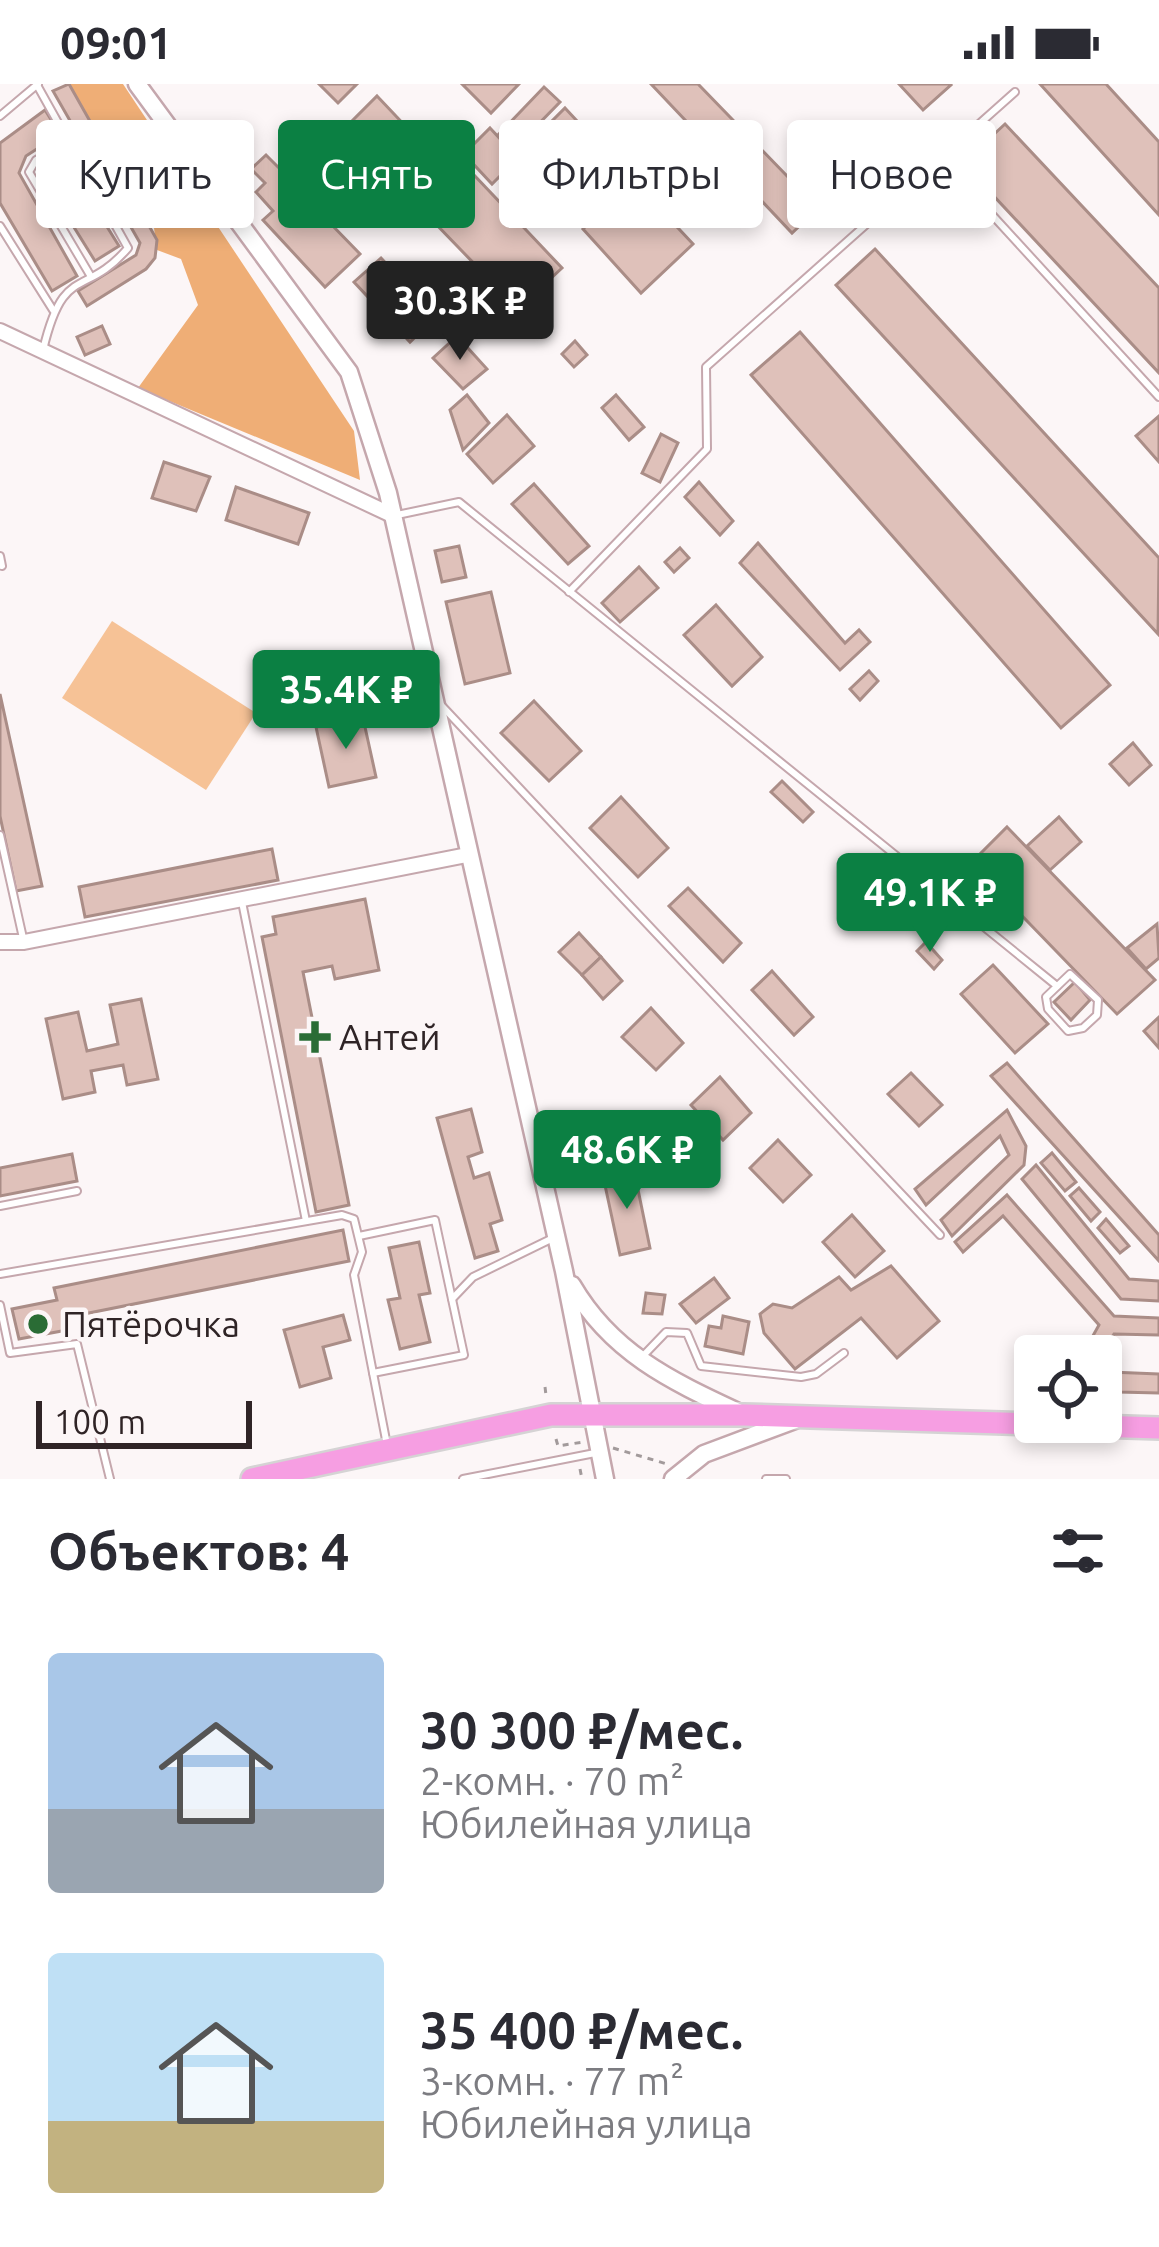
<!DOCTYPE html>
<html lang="ru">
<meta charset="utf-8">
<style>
:root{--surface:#fff;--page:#f2f2f3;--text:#2b2b33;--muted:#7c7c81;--accent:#0b8043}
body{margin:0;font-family:Ubuntu,sans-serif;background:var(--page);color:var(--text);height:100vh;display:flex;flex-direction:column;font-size:45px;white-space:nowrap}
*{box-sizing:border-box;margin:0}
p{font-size:39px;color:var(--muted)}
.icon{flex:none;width:66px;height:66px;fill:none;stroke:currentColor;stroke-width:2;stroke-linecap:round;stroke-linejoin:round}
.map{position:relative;height:1395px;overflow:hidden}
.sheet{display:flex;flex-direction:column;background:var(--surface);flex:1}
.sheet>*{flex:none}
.top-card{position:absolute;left:36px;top:36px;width:1089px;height:108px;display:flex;gap:24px}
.controls{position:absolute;left:1014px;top:1251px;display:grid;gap:24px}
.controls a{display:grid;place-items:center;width:108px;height:108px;border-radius:12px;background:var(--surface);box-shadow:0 6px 18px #0003;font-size:60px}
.scale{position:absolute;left:36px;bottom:30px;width:216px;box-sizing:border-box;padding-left:12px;border:6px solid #2f2426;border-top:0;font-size:33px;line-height:42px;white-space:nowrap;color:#2f2426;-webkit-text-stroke:9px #fcf6f7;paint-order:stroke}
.price{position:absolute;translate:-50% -102px;padding:0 27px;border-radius:12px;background:var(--accent);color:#fff;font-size:39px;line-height:78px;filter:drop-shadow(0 3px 6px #0008)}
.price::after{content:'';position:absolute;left:50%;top:72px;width:36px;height:27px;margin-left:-18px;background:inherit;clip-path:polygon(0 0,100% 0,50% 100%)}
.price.on{background:#222;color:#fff}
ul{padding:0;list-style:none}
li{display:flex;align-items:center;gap:36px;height:300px;padding:0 48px}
li span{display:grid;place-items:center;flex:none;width:336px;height:240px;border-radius:12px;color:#555}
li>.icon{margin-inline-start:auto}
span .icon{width:144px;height:144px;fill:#fffc;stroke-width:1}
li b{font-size:51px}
h2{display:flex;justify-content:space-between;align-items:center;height:144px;padding:0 48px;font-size:51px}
.tag{padding:0 42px;border-radius:12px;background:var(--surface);box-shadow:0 6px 18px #0003;font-size:42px;line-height:108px}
.tag.on{background:var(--accent);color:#fff}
.status{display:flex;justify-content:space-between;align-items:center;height:84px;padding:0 60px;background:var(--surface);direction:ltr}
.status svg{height:33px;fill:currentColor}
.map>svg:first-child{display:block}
</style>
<div class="status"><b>09:01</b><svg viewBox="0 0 49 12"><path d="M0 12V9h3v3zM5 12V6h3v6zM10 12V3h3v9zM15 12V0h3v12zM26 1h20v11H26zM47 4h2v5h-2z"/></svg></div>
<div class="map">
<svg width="1159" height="1395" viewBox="0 0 1159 1395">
<rect width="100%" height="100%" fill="#fcf6f7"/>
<path fill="#f6c296" d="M112,537L256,629L206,706L62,614Z"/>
<path fill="#efae76" d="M69,0H123L354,347L360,396L138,304L198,221L181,175L157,166L154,144Z"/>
<g fill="#dfc1ba" stroke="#aa8d87" stroke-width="3">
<path d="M69,0L157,156L155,174L146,185L87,222L78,207L136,171L140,159L53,7Z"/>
<path d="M319,0H357L338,19Z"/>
<path d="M462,0H519L491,29Z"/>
<path d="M651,0H698L818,124L792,149Z"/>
<path d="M899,0H950L951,1L923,26Z"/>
<path d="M1040,0H1106L1159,58V131Z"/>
<path d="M544,3L560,18L514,65L499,50Z"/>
<path d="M377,12L463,103L475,92L562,184L518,225L344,45Z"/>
<path d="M565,24L627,91L582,138L519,70Z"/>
<path d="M45,26L60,50L26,72L19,89L77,192L52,207L0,119V59Z"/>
<path d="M1005,40L1159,204V289L963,79Z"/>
<path d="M490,44L518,74L492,100L464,70Z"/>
<path d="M266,71L290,95L296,89L335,129L328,137L360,170L325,203L263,136L273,127L256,108L265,99L251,85Z"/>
<path d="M63,72L119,162L95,177L39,87Z"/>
<path d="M633,96L693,160L641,209L583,145Z"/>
<path d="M875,165L1159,474L1158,550L836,201Z"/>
<path d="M381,174L436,233L410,258L354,198Z"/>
<path d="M102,242L110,260L85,271L77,253Z"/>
<path d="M800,248L1110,601L1061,644L751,291Z"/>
<path d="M457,252L487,285L463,305L433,274Z"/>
<path d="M575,257L587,271L574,283L562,270Z"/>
<path d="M467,311L489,339L463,366L450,326Z"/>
<path d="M616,311L644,343L629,356L602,324Z"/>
<path d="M507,331L534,362L493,399L467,370Z"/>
<path d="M1159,332V378L1136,352Z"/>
<path d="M661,350L678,359L660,398L642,389Z"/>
<path d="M164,378L210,393L196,427L152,414Z"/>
<path d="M699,398L733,437L720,451L685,413Z"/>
<path d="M534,400L589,462L568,480L512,420Z"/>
<path d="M236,403L309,429L298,460L226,436Z"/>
<path d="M758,459L845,559L859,546L870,558L840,586L740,479Z"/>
<path d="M459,462L466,493L442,498L435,467Z"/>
<path d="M680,464L689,474L674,488L665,478Z"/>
<path d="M639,483L658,504L620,538L602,519Z"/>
<path d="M491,508L510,589L465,600L446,518Z"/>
<path d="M716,521L762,573L732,602L684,551Z"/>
<path d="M869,587L878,597L860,616L850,605Z"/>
<path d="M0,610L42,802L16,807L0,732Z"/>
<path d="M534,617L581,667L549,697L501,649Z"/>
<path d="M363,634L376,693L329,703L316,643Z"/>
<path d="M1133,659L1151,681L1129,701L1110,680Z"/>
<path d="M782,697L813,728L803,738L771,708Z"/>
<path d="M621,713L668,764L638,793L590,744Z"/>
<path d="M1059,733L1081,758L1050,786L1027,762Z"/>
<path d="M1007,743L1155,896L1117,930L971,779Z"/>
<path d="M272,765L278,796L85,833L79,803Z"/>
<path d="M688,804L741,859L723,878L669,822Z"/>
<path d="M365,815L379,886L335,895L332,882L303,888L349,1121L316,1128L262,853L276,850L273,833Z"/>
<path d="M1157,840L1159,874L1146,885L1127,864Z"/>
<path d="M579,849L601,873L582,891L559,868Z"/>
<path d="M926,858L942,876L934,885L917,867Z"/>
<path d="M601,873L622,897L603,915L582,891Z"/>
<path d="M993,881L1048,940L1015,969L961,910Z"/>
<path d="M772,887L813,933L794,951L752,906Z"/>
<path d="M1075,898L1090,916L1071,936L1054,918Z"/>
<path d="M141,915L158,995L127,1001L123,981L91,987L95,1008L63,1015L46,935L78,928L87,967L118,960L110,921Z"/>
<path d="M651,924L683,959L656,986L622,953Z"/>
<path d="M1159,933V964L1144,947Z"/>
<path d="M1007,979L1159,1151V1177L991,992Z"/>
<path d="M911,989L942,1021L919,1042L888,1010Z"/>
<path d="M720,993L751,1029L723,1056L691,1021Z"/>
<path d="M471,1025L482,1068L468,1073L474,1094L489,1089L502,1136L490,1140L498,1167L475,1174L437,1034Z"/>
<path d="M1007,1026L1026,1062L1024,1081L952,1152L941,1136L1009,1071L1000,1052L926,1121L915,1105Z"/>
<path d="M778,1056L811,1091L783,1118L750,1084Z"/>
<path d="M1052,1069L1076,1098L1065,1107L1041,1079Z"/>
<path d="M72,1070L77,1097L0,1112V1084Z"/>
<path d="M1036,1081L1129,1195L1159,1197V1217L1121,1215L1022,1095Z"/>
<path d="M634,1086L650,1164L620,1171L603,1092Z"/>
<path d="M1079,1104L1100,1128L1091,1137L1070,1112Z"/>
<path d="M1007,1111L1114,1232L1159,1234V1251L1114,1250L1100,1272H1088L1085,1266L1099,1241L1003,1132L963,1168L955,1158Z"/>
<path d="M852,1131L884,1167L855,1193L823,1158Z"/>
<path d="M1106,1135L1129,1162L1120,1169L1098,1144Z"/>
<path d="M343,1146L349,1177L64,1234L67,1246L19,1255L12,1225L57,1216L54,1204Z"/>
<path d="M419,1158L430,1209L419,1211L430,1258L400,1265L388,1216L400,1214L389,1164Z"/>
<path d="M891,1182L939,1237L897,1274L861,1234L795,1285L764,1249L760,1230L773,1220L792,1224L839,1193L851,1206Z"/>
<path d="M714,1194L729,1214L696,1239L680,1220Z"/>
<path d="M646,1209L665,1211L662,1230L643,1229Z"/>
<path d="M343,1231L350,1256L323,1263L331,1294L300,1303L284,1246Z"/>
<path d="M723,1232L749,1238L743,1270L705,1262L709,1242L721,1244Z"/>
<path d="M1101,1275L1110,1288L1159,1290V1309L1118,1308L1101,1294Z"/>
</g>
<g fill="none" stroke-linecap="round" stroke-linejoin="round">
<defs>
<g id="service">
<path d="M37,1L128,164C84,215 64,178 43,266"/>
<path d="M0,32L38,0"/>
<path d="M69,57L36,76L29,88L90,191"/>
<path d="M940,74L1159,313"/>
<path d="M0,142L53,226"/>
<path d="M397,431L459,418L1057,902"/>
<path d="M0,472L2,482"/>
<path d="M569,508L707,365L706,283L1015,8"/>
<path d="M441,621L940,1151"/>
<path d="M0,751L23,854"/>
<path d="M242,818L306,1137"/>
<path d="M1070,890L1098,916L1097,931L1083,944L1068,947L1048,925L1046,913Z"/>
<path d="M0,1122L77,1107"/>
<path d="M359,1152L435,1136L464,1271L373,1289"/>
<path d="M0,1190L342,1131L354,1135L362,1168L354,1191L387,1361"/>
<path d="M452,1215L473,1193L553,1154"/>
<path d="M0,1221L10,1269L77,1260L110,1395"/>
<path d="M641,1274L666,1248L687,1249L701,1282L801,1293L816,1290L844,1269"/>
<path d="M463,1395L595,1369"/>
<path d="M766,1395H786"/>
</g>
<g id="minor">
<path d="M0,247L394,432"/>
<path d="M0,858H24L467,771"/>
</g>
<g id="tertiary">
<path d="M137,0L349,288L388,409L564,1187L605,1395"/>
<path d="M572,1201C611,1268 669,1296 738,1328"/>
<path d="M673,1395L704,1370L795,1336"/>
</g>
<path id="trunk" d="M252,1395L551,1331H744L1159,1344"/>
</defs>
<use href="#service" stroke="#c5a7ad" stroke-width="10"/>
<use href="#minor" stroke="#c5a7ad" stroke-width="18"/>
<use href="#tertiary" stroke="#c5a7ad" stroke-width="21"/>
<use href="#trunk" stroke="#d5d3d4" stroke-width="26"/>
<g stroke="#a29a9b" stroke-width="3" stroke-dasharray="6 6" stroke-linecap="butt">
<path d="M545,1303L546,1311"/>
<path d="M556,1355L558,1362L583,1358"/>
<path d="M613,1364L667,1380"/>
<path d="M580,1385L582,1395"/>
</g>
<use href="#service" stroke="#fff" stroke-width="6"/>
<use href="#minor" stroke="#fff" stroke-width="14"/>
<use href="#tertiary" stroke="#fff" stroke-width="16"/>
<use href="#trunk" stroke="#f69ee2" stroke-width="21"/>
</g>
<g fill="#2a6c35" stroke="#fcf6f7" stroke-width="4.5">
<path d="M309 935h12v12h12v12h-12v12h-12v-12h-12v-12h12z"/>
<circle cx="38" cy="1240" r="12"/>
</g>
<g text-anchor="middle" stroke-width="9" stroke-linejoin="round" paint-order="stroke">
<g font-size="36" fill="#2f2426" stroke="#fcf6f7" text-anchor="start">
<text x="339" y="966">Антей</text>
<text x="62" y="1253">Пятёрочка</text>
</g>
</g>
</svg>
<div class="controls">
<a><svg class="icon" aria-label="locate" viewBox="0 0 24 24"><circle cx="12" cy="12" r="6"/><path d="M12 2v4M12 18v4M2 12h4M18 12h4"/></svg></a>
</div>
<div class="scale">100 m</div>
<b class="price on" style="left:460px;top:279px">30.3K ₽</b>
<b class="price" style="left:346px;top:668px">35.4K ₽</b>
<b class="price" style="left:930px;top:871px">49.1K ₽</b>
<b class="price" style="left:627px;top:1128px">48.6K ₽</b>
<div class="top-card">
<a class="tag">Купить</a>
<a class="tag on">Снять</a>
<a class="tag">Фильтры</a>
<a class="tag">Новое</a>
</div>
</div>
<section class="sheet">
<h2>Объектов: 4<svg class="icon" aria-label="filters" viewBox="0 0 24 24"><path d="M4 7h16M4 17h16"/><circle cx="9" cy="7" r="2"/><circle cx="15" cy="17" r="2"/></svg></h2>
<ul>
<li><span style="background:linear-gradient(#a9c7e8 65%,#9aa5b1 0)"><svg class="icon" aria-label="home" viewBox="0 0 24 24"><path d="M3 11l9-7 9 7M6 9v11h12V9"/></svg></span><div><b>30 300 ₽/мес.</b><p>2-комн. · 70 m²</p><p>Юбилейная улица</p></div></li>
<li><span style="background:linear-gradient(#bfe0f5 70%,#c2b280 0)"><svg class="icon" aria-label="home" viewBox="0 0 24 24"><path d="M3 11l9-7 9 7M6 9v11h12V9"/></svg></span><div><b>35 400 ₽/мес.</b><p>3-комн. · 77 m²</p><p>Юбилейная улица</p></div></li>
</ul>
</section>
